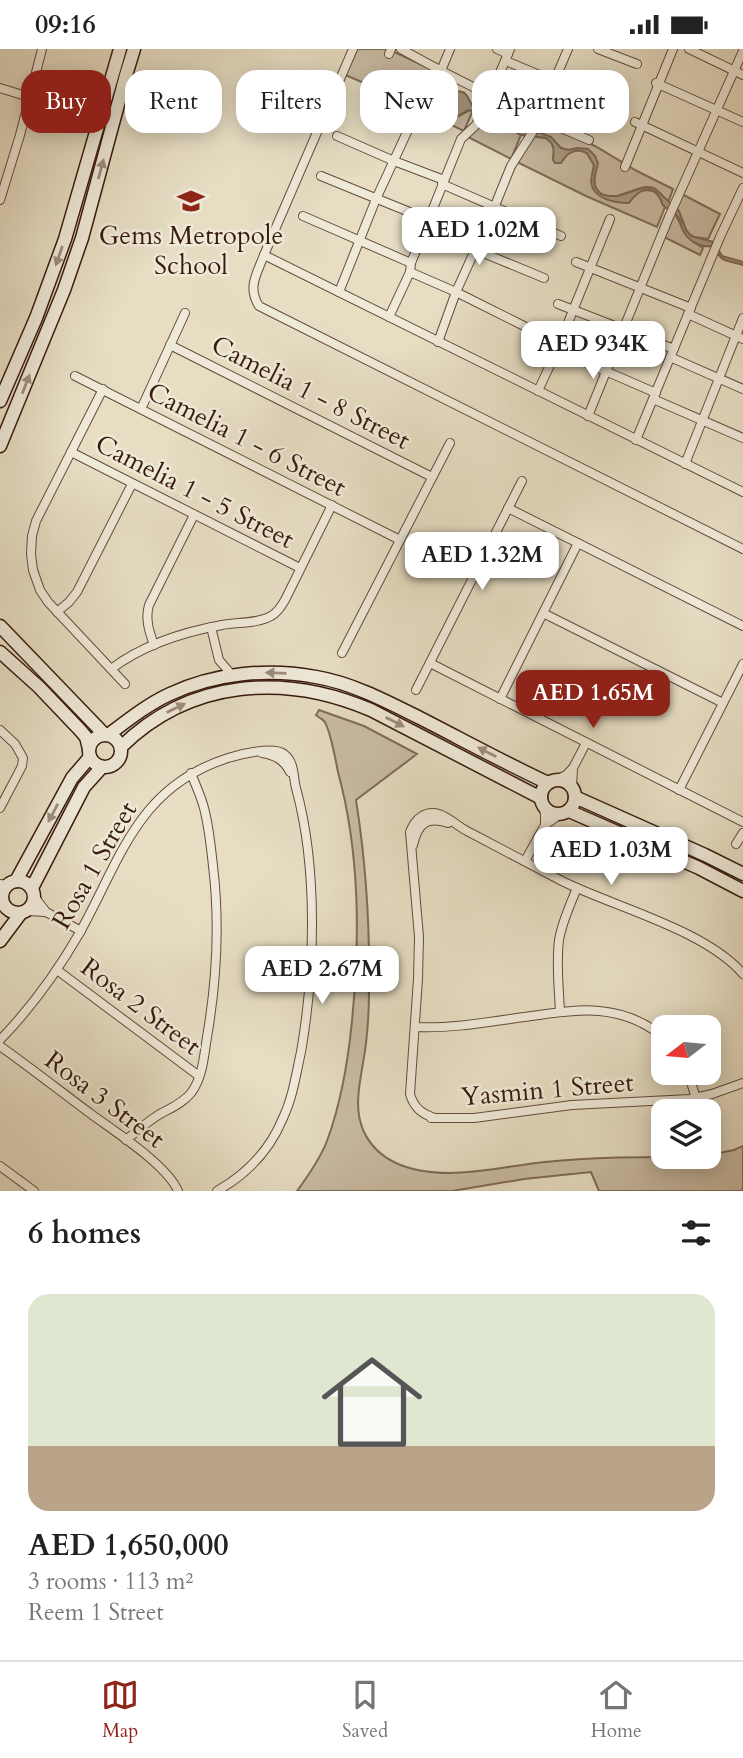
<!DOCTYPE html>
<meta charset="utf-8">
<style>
:root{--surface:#fff;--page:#f2f2f2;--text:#222;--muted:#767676;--line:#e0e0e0;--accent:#8f2418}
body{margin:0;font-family:Cardo,serif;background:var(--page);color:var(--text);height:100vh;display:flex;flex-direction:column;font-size:26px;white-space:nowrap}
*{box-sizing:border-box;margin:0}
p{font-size:23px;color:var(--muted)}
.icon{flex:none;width:38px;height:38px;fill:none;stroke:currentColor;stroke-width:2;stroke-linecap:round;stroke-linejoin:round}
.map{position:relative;height:1142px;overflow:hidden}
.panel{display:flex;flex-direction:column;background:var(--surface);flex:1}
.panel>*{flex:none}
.hud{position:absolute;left:21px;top:21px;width:702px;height:63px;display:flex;gap:14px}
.needle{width:46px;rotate:254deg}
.controls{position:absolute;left:651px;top:966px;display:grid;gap:14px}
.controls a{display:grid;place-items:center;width:70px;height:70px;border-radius:14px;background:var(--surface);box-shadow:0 4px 18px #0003;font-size:35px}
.price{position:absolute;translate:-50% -60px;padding:0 16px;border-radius:14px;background:#fff;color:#222;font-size:23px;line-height:46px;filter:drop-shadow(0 2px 4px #0008)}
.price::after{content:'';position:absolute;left:50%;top:42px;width:21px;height:16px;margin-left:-10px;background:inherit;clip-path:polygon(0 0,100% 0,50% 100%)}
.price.active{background:var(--accent);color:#fff}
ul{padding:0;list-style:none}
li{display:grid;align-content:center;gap:14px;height:371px;padding:0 28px}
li+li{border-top:2px solid var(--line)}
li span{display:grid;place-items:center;height:217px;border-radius:21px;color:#555}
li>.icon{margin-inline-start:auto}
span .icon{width:126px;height:126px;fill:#fffc;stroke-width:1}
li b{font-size:30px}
h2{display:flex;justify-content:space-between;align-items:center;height:84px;padding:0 28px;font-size:30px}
.chip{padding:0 24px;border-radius:21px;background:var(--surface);box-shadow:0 4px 18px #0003;font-size:24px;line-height:63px}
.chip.active{background:var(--accent);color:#fff}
.status{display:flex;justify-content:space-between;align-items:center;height:49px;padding:0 35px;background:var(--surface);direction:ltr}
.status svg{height:19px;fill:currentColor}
.menu{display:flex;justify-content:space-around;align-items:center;height:98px;border-top:2px solid var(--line);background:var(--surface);font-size:19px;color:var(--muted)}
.menu a{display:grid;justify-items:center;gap:4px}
.menu .active{color:var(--accent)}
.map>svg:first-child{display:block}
</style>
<div class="status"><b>09:16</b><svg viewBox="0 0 49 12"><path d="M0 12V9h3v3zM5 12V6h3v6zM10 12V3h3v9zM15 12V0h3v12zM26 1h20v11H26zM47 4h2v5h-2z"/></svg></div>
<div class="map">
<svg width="743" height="1142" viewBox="0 0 743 1142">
<rect width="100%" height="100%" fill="#e6ddc3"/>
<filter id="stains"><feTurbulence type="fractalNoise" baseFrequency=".00286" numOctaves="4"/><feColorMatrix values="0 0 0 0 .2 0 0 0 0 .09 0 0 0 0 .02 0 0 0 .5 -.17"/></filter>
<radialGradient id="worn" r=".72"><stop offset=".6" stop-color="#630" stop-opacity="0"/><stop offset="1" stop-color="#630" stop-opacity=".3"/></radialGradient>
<g fill="#c9bca4" stroke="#816c58" stroke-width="2">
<path d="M356,0H388L435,22L432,28L420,32L417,42C426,34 440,32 446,46C448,52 448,58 449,64L453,68C461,69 465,61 473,61L464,82L387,46L388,44L345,26Z"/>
<path d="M479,64L493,66L497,68L505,77L521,86L511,110L468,88Z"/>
<path d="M534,71L595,97L637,122L673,140L668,154C663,148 660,141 652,139C636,133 608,162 596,139C591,129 599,118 595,107L578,99L568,101L561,99L541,84H528Z"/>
<path d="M526,87C541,87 559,87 553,108L579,101L587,104L594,116L592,126L593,138L608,151C619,148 646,137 655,143C660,147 662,154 665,158L657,178L586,147L515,112Z"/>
<path d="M676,142L720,165L708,190L694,188L688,184L685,179L683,172L672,155Z"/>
<path d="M669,160C677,166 678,170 682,179C686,188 695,194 703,199L700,206L658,185Z"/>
<path d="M319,661L364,677L417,705L356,751C366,814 370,877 369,941C369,959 368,977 366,994C363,1023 351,1056 364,1083C380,1116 416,1124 450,1124C482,1124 514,1116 545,1113C600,1107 654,1108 709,1108V1106L734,1101L743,1097V1142H599L591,1123L524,1130L452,1142H297C308,1127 320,1110 327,1092C341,1054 348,1013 352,972C360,889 360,804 338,723C336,713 330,679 324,672C322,670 318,668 316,666Z"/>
</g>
<path fill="#ab9b85" stroke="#7d6855" stroke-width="2" d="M435,22L443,25L441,34L450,42C469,41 465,46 474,59L495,63L504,69L508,74L528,84H541L551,88L561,99L568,101L578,99L588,100L595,107L598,114L594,131L595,138L601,145L608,147H618L646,138L654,139L679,162L686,181L691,187L714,193L722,207L743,213V216C727,211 721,214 713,197C700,199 687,192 682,179C679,172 683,175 678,168C675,163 670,162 665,158C660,154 663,154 660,149C650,132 636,144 629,154C614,154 593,150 591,133C591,127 594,122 594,116L587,104C576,98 567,104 561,114H555L553,111C554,101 555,96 546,89L521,86L505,77L502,72L493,66L468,61L458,67L453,68L449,64C448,58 448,52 446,46C441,32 426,34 417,42L409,37L410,29L420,32L432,28Z"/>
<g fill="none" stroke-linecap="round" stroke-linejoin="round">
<defs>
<g id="street">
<path d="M353,0L264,206C257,225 247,238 259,257L743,500"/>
<path d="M401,0C462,34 524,64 589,91"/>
<path d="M497,0L508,5"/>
<path d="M598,0L637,15"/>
<path d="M689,0L743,26"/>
<path d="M389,5L391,0"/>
<path d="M506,12L554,32"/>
<path d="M438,29L450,0"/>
<path d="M555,30L618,57"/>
<path d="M656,34L743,73"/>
<path d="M0,39L29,48"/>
<path d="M635,73L743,124"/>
<path d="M337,87L394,112L444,131"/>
<path d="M625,118L673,0"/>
<path d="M321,127L429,171"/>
<path d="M442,135L561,187"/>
<path d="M0,151L20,86L42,0"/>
<path d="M303,167L411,214"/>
<path d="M425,182L476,201L544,229"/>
<path d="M264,206L743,443"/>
<path d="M576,213L691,259"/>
<path d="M410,223L456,243L524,277"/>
<path d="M339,243L376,150L414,68"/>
<path d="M558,255L674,300"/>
<path d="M688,265L743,290"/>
<path d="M389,268L410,223L411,214L461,90L476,76L490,47L510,0"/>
<path d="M438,293L456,243L494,159L511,117L532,84L568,0"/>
<path d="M541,294L656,344"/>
<path d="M170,296L432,428"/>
<path d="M670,308L743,340"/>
<path d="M75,327L400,491"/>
<path d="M103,340L36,472L32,487L31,505L33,521L40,541L48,553L125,635"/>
<path d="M538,342L557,301L610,170"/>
<path d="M653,350L743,389"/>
<path d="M141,360L185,264"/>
<path d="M588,367L669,168L743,2"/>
<path d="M636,391L720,188L743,139"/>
<path d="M71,403L300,519"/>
<path d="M685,415L743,269"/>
<path d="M508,459L743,577"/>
<path d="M57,563L69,553L77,543L132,435"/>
<path d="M543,564L723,654"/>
<path d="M211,578L219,611L232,626"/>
<path d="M154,596C149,582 145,570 149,556L194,466"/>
<path d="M342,604L450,394"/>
<path d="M430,614L743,773"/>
<path d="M111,620C143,596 183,583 222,576C237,573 257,575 271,567C277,564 281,558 285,551L332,456"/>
<path d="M416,641L522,432"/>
<path d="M500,650L578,494"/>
<path d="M0,681L15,695L23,709L22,717L0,759"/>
<path d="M262,704C275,706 284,711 290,723"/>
<path d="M556,731L566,726L573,719"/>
<path d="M572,738L573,719L586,694"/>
<path d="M679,741L743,615"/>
<path d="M544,758L545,767V776"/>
<path d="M736,795L743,784"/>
<path d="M413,796C418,775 426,767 448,774"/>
<path d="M525,812L545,776L559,766"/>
<path d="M0,835L8,836"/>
<path d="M0,845L2,848"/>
<path d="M34,847L46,863"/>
<path d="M27,862L46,863L81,882"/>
<path d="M57,921L199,1027"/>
<path d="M560,963C559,940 556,915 559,891C562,873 570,856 577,839"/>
<path d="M415,978C456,980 499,971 539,966C559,963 580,960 599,962C622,964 645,973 663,988"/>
<path d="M0,991C31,959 57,923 79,885C121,810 137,738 228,709C240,705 274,697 284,705C295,713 293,728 296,739C318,819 315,922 301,1003C296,1025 293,1048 283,1069C270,1101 247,1125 217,1142"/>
<path d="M0,997C31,1019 60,1042 91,1065C114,1082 167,1116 178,1142"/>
<path d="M688,1024L696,1049"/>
<path d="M431,1069H474L572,1056L690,1050L712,1045L743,1034"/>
<path d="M435,1069C422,1065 414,1059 410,1045L418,930L419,888L410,783C415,770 425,761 439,765C449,768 457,777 467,782C498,798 530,815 562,832C614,858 706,881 743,925"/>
<path d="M126,1091C137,1082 148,1072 160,1065C171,1059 183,1054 191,1044C203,1028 204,1006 207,988C217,930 220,875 213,817C211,798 209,778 204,759C201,747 195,735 191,724"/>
<path d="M0,1117L34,1142"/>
</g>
<g id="secondary">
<path d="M0,352L36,269L65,190L120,0"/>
<path d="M0,397L64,241L82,189L126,26L134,0"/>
<path d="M0,577L104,685"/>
<path d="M0,603L39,638L80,681L86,688L89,700"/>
<circle cx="105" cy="702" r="16"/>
<path d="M108,686C128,671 148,655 170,645C215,624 268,619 316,628C352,634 388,653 420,669C463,691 505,714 548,734"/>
<path d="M121,698C190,630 285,624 371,661L541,749"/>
<circle cx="558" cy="748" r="17"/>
<path d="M575,748L705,806L743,825"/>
<path d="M569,762L699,819L743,842"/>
<circle cx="18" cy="848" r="16"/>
<path d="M16,832L72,729L90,708"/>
<path d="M32,839L84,738L102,718"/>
<path d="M0,892L21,864"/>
</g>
</defs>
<use href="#street" stroke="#644c3a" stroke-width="10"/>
<use href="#secondary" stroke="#391b0c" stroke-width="15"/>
<use href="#street" stroke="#efe9d8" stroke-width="8"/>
<use href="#secondary" stroke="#efe9d8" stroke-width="12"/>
</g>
<defs><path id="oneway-solid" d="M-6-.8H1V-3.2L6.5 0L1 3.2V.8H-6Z" transform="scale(1.75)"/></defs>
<g fill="#9d8c7c">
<use href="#oneway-solid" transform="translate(101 120) rotate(-75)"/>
<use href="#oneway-solid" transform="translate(59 207) rotate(109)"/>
<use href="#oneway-solid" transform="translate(26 335) rotate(-69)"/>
<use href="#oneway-solid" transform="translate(276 624) rotate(-178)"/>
<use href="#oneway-solid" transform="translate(176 659) rotate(-26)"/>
<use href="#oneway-solid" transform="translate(395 673) rotate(27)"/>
<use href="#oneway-solid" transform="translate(487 703) rotate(-153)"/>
<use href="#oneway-solid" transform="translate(53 764) rotate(118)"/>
</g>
<defs>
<symbol id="school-bare" viewBox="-9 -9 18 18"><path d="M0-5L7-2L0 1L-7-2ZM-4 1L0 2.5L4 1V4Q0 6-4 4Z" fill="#8f2418" stroke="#efe9d8" stroke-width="2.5" paint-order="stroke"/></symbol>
</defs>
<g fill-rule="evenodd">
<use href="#school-bare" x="172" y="133" width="38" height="38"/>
</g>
<g text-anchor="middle" stroke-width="5" stroke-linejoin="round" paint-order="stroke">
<g font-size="26" fill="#391b0c" stroke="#efe9d8">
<text x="191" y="195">Gems Metropole<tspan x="191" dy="30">School</tspan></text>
</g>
<g font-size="26" fill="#391b0c" stroke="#efe9d8">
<text transform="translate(311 343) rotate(27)" y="9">Camelia 1 - 8 Street</text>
<text transform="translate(247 390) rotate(27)" y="9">Camelia 1 - 6 Street</text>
<text transform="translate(195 442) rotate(27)" y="9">Camelia 1 - 5 Street</text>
<text transform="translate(94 816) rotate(-60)" y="9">Rosa 1 Street</text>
<text transform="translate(141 957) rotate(37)" y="9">Rosa 2 Street</text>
<text transform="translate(547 1040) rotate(-5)" y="9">Yasmin 1 Street</text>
<text transform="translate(105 1050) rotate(37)" y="9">Rosa 3 Street</text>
</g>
</g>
<rect width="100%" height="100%" filter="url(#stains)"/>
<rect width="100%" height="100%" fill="url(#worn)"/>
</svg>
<div class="controls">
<a><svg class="needle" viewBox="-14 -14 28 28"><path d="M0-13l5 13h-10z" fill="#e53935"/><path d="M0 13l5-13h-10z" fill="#767676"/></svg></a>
<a><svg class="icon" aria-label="layers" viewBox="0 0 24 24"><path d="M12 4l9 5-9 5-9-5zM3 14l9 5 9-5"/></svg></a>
</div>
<b class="price" style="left:479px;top:218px">AED 1.02M</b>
<b class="price" style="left:593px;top:332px">AED 934K</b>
<b class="price" style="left:482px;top:543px">AED 1.32M</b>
<b class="price active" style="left:593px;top:681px">AED 1.65M</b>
<b class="price" style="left:611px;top:838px">AED 1.03M</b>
<b class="price" style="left:322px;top:957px">AED 2.67M</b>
<div class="hud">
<a class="chip active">Buy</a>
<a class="chip">Rent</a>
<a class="chip">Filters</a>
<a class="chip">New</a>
<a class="chip">Apartment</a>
</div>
</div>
<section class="panel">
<h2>6 homes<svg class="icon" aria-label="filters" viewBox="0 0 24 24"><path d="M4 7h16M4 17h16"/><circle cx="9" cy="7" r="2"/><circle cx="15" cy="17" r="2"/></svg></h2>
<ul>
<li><span style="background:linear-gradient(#dfe7d0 70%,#b9a48a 0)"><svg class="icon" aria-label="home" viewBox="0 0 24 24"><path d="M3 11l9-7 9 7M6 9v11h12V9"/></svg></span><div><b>AED 1,650,000</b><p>3 rooms · 113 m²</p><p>Reem 1 Street</p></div></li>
</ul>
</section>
<nav class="menu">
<a class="active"><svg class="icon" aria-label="map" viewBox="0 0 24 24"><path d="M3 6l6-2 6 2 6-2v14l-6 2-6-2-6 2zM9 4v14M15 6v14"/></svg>Map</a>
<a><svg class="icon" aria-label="saved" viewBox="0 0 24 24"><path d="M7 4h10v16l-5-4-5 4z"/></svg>Saved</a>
<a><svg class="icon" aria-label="home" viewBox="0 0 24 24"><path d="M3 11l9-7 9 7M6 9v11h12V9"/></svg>Home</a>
</nav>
